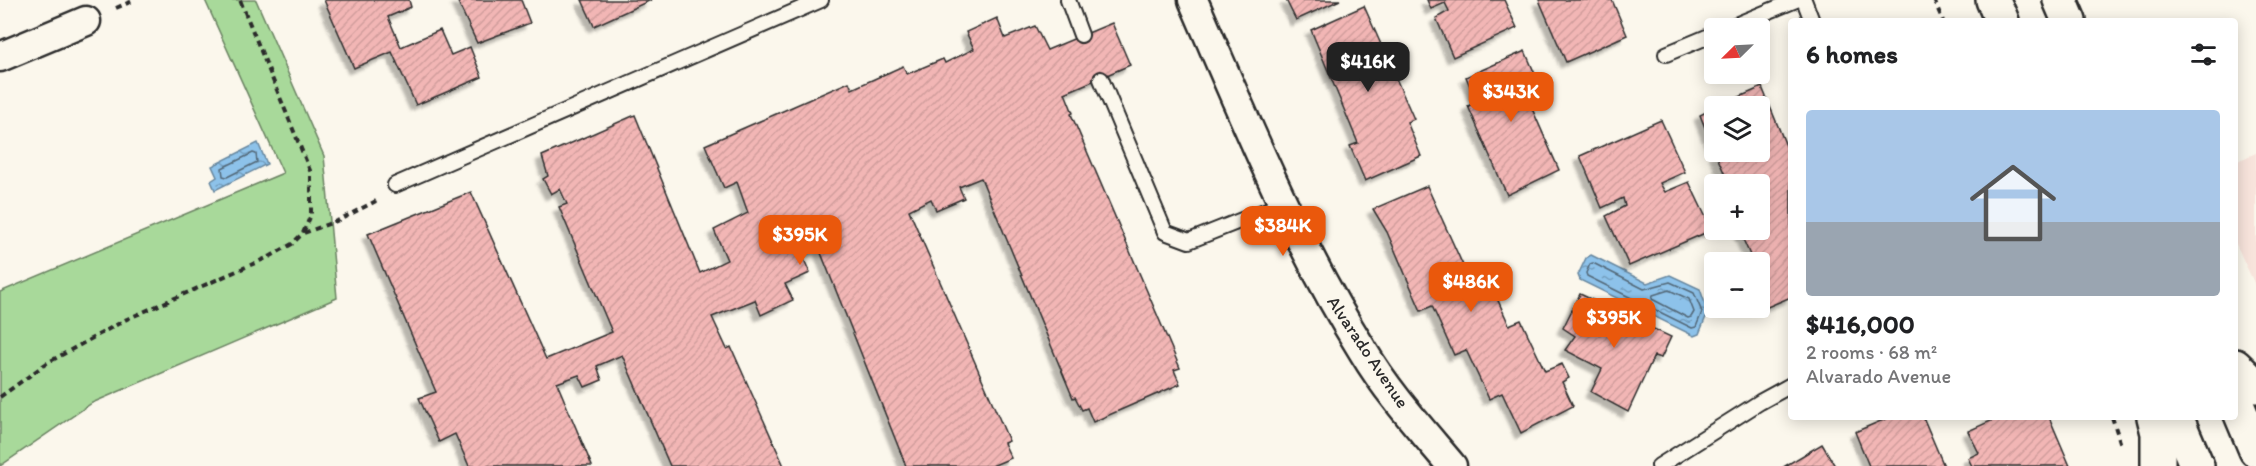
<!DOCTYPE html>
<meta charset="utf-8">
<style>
:root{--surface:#fff;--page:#f2f2f2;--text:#202124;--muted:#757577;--accent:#ea580c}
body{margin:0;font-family:Itim,sans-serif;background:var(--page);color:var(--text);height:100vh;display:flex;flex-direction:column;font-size:22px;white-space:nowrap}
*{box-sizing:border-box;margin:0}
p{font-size:20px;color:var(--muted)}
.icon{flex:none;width:33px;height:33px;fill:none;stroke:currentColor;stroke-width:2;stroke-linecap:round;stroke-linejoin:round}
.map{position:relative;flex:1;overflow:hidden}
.details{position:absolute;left:1788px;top:18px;width:450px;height:402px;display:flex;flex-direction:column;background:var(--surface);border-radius:6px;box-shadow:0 3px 15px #0003}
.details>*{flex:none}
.needle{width:39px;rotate:246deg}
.fabs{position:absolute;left:1704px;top:18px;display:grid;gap:12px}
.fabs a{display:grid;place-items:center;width:66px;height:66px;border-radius:6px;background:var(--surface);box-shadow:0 3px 15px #0003;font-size:30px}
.price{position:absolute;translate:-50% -51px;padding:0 14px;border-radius:12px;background:var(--accent);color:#fff;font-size:20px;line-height:39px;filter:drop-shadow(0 2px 3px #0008)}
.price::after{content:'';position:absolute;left:50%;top:36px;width:18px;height:14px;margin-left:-9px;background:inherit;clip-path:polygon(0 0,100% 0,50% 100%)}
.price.on{background:#222;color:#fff}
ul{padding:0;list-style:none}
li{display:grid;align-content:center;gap:12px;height:318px;padding:0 18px}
li span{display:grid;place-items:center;height:186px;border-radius:6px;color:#555}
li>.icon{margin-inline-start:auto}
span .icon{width:108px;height:108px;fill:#fffc;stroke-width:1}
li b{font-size:26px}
h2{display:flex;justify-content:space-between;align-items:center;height:72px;padding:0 18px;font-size:26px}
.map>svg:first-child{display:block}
</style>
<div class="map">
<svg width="2256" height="466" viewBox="0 0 2256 466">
<defs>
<pattern id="water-ripples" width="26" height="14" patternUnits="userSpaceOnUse" patternTransform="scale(1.5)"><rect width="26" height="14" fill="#8dc2ea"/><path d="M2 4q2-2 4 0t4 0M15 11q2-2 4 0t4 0" fill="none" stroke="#739ebe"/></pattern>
<pattern id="building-hatch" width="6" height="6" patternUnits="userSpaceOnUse" patternTransform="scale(1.5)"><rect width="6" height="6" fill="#f2b6b5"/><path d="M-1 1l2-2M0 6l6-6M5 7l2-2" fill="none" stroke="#d09d9c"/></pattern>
<filter id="shadow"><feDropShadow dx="-5.5" dy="5.5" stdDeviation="1.5" flood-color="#0004"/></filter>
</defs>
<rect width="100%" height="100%" fill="#fbf7ec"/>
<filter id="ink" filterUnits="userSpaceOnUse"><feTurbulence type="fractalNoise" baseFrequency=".0167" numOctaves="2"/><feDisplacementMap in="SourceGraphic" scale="12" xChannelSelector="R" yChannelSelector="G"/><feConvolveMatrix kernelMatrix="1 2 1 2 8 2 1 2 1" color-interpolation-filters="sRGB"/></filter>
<g filter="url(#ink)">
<path fill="#f8e4dc" d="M2256,153V287L2235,242V162Z"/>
<path fill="#a8d99a" stroke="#6a8262" stroke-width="1.5" d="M205,0H256L324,156L337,298L92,403L0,466V292L283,173Z"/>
<g fill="url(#water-ripples)" stroke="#66869e" stroke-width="1.5">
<path d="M258,143L267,164L215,190L211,181L217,177L212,166Z"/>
<path d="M1591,255L1647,283L1670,275L1700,289L1708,312L1699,334L1694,336L1580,280L1578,275L1586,258Z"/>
</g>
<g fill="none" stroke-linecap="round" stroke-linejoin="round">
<g stroke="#526777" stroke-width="1.5">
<path d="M253,153L256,154L257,162L227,177L223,176L222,168Z"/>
<path d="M1593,263L1644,289L1670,282L1694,293L1702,312L1696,327L1692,328L1587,276L1586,273L1590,264Z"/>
<path d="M1669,290L1689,299L1694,312L1691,317L1688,318L1652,299L1653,295Z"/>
</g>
</g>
<g fill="url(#building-hatch)" stroke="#2b2b2b" stroke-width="1.5" filter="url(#shadow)">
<path d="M324,0H409L411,7L388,17L401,47L440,30L451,55L470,47L482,77L416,105L392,52L354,68Z"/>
<path d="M457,0H521L530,23L477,43Z"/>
<path d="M582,0H651L594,26Z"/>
<path d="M1286,0H1340L1296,20Z"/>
<path d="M1427,0H1504L1517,28L1453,57L1436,18L1449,11L1445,3L1431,9Z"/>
<path d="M1539,0H1612L1627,35L1566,62Z"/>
<path d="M1364,6L1414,119L1407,122L1421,156L1365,181L1350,146L1358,143L1311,30Z"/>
<path d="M997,18L1005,38L1035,26L1047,50L1112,23L1130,65L1065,93L1073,113L1071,114L1180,368L1174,370L1180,384L1093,422L1087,408L1082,410L1075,397L1073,398L981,178L959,187L964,198L936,210L931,199L909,210L1009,441L1004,443L1011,458L992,466H906L819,248L802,255L810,273L785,284L793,300L761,315L755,300L712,317L727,349L731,347L784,466H670L622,355L597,366L602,380L585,387L579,375L557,383L592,466H469L455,434L439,442L419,398L436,392L368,234L471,192L546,359L612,332L559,207L567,204L560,189L551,194L543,179L548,176L542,156L635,115L700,273L727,260L714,230L748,213L737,182L724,188L705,145L849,82L852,89L903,66L907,74L943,59L945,63L974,49L966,32Z"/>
<path d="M1525,51L1538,81L1523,88L1559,170L1507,195L1468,106L1477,102L1466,77Z"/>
<path d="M1762,87L1791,158V297L1765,308L1760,295V292L1765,289L1760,277V262H1753L1739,230H1760V184H1729L1715,152H1760V106H1719Z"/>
<path d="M1714,108V150L1700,115Z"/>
<path d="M1661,120L1685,172L1660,183L1665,192L1689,182L1712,230L1629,266L1606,216L1625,206L1623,198L1602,208L1580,156Z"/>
<path d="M1427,186L1471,283L1488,278L1509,325L1521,320L1545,371L1562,364L1569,378L1562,382L1573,406L1521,433L1502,393L1489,399L1466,350L1454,355L1432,306L1421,311L1387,232L1373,209Z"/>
<path d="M1580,294L1671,337L1661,358L1654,356L1628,412L1591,392L1602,369L1565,350L1575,336L1563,328Z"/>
<path d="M1890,417H1923L1944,466H1869L1855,432Z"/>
<path d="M1989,417H2049L2070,466H1972L1968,458L1979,453L1968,431L1991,421Z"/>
<path d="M1822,444L1835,466H1785Z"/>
</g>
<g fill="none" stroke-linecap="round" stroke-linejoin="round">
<defs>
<g id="lane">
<path d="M1068,0L1081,35"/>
<path d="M1804,0L1812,21"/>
<path d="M1728,28L1796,0"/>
<path d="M1666,54L1714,34"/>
<path d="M1101,79L1165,232L1189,241L1282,204"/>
<path d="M395,185L821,0"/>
<path d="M1659,466L1760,402L1791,385"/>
</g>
<g id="street">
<path d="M1193,0C1245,119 1294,241 1363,351C1388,393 1421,429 1452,466"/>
<path d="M0,57L86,21"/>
</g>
<g id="primary">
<path d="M1993,0L2002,21"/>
<path d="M2060,0L2069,21"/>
<path d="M2235,366L2256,386"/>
<path d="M2235,400L2256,450"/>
<path d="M2154,417L2158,433V466"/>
<path d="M2176,417L2197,466"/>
</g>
</defs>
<use href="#lane" stroke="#2b2b2b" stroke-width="18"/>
<use href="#street" stroke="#2b2b2b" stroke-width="33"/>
<use href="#primary" stroke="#2b2b2b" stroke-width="38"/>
<g stroke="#2b2b2b" stroke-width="4" stroke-dasharray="6 4.5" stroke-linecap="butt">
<path d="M1934,0L1943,21"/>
<path d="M116,8L135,0"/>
<path d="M304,233L339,220L376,201"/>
<path d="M0,397L47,363L127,319L271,256L292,244L303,233L311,215V173L240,0"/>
<path d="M2112,417L2121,445"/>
</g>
<use href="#lane" stroke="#fbf7ec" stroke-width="14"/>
<use href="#street" stroke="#fbf7ec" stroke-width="28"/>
<use href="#primary" stroke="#fbf7ec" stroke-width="33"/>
</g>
</g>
<g text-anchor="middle" stroke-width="5" stroke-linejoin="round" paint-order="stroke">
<g font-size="18" fill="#2b2b2b" stroke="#fbf7ec">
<text transform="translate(1368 352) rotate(56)" y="6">Alvarado Avenue</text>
</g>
</g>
</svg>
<div class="fabs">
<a><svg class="needle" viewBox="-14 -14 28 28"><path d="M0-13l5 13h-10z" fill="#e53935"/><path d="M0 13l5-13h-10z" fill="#757577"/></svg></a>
<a><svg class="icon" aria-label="layers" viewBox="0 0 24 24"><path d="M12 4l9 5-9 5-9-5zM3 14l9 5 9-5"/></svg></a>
<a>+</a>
<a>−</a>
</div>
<b class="price on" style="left:1368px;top:93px">$416K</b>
<b class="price" style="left:1511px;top:123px">$343K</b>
<b class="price" style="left:1283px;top:257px">$384K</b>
<b class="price" style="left:800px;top:266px">$395K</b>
<b class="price" style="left:1471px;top:313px">$486K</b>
<b class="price" style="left:1614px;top:349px">$395K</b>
<section class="details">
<h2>6 homes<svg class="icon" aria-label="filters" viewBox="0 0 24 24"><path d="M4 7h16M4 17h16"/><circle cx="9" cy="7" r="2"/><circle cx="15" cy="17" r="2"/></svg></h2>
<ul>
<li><span style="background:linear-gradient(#a9c7e8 60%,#9aa5b1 0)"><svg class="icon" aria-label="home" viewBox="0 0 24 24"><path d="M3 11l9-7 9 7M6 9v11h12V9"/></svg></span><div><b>$416,000</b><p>2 rooms · 68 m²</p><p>Alvarado Avenue</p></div></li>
</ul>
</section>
</div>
